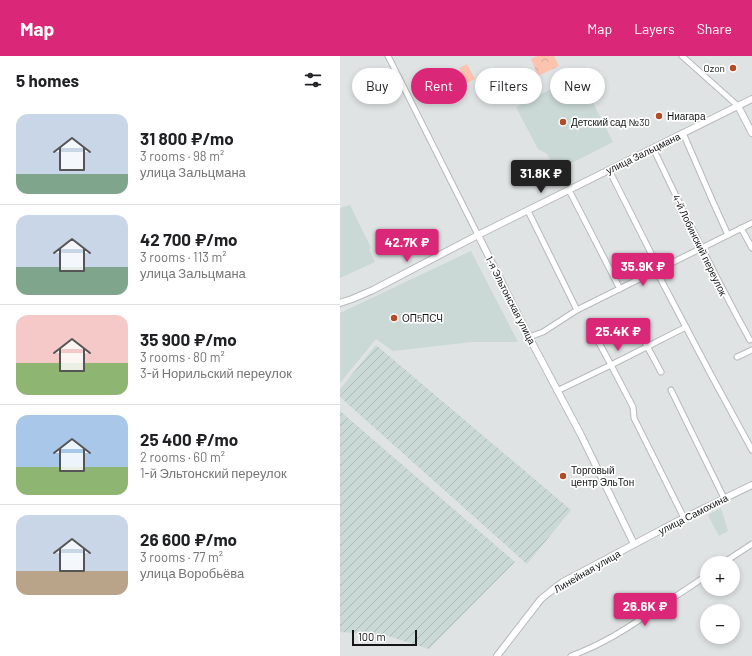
<!DOCTYPE html>
<meta charset="utf-8">
<style>
:root{--surface:#fff;--page:#f2f2f2;--text:#202124;--muted:#757577;--line:#e0e0e0;--accent:#db2777}
body{margin:0;font-family:Barlow,sans-serif;background:var(--page);color:var(--text);height:100vh;display:flex;flex-direction:column;font-size:15px;white-space:nowrap}
*{box-sizing:border-box;margin:0}
p{font-size:13px;color:var(--muted)}
.icon{flex:none;width:22px;height:22px;fill:none;stroke:currentColor;stroke-width:2;stroke-linecap:round;stroke-linejoin:round}
.map{position:relative;flex:1;overflow:hidden}
.drawer{display:flex;flex-direction:column;background:var(--surface);width:340px}
.drawer>*{flex:none}
.hud{position:absolute;left:12px;top:12px;width:340px;height:36px;display:flex;gap:8px}
.fabs{position:absolute;left:360px;top:500px;display:grid;gap:8px}
.fabs a{display:grid;place-items:center;width:40px;height:40px;border-radius:50%;background:var(--surface);box-shadow:0 2px 6px #0003;font-size:20px}
.scale{position:absolute;left:12px;bottom:10px;width:65px;box-sizing:border-box;padding-left:4px;border:2px solid #151616;border-top:0;font-size:11px;line-height:14px;white-space:nowrap;color:#151616;-webkit-text-stroke:3px #fff;paint-order:stroke}
.price{position:absolute;translate:-50% -34px;padding:0 9px;border-radius:4px;background:var(--accent);color:#fff;font-size:13px;line-height:26px;filter:drop-shadow(0 1px 2px #0008)}
.price::after{content:'';position:absolute;left:50%;top:24px;width:12px;height:9px;margin-left:-6px;background:inherit;clip-path:polygon(0 0,100% 0,50% 100%)}
.price.on{background:#222;color:#fff}
ul{padding:0;list-style:none}
li{display:flex;align-items:center;gap:12px;height:100px;padding:0 16px}
li+li{border-top:1px solid var(--line)}
li span{display:grid;place-items:center;flex:none;width:112px;height:80px;border-radius:12px;color:#555}
li>.icon{margin-inline-start:auto}
span .icon{width:48px;height:48px;fill:#fffc;stroke-width:1}
li b{font-size:17px}
h2{display:flex;justify-content:space-between;align-items:center;height:48px;padding:0 16px;font-size:17px}
.chip{padding:0 14px;border-radius:18px;background:var(--surface);box-shadow:0 2px 6px #0003;font-size:14px;line-height:36px}
.chip.on{background:var(--accent);color:#fff}
header{display:flex;align-items:center;gap:24px;box-sizing:border-box;height:56px;padding:0 20px;background:var(--accent);color:#fff}
header strong{font-size:19px}
nav{display:flex;gap:22px;margin-inline-start:auto;font-size:14px}
main{display:flex;flex:1;min-height:0}
.map>svg:first-child{display:block}
</style>
<header>
<strong>Map</strong>
<nav><a>Map</a><a>Layers</a><a>Share</a></nav>
</header>
<main>
<section class="drawer">
<h2>5 homes<svg class="icon" aria-label="filters" viewBox="0 0 24 24"><path d="M4 7h16M4 17h16"/><circle cx="9" cy="7" r="2"/><circle cx="15" cy="17" r="2"/></svg></h2>
<ul>
<li><span style="background:linear-gradient(#c9d6e8 75%,#7fa58c 0)"><svg class="icon" aria-label="home" viewBox="0 0 24 24"><path d="M3 11l9-7 9 7M6 9v11h12V9"/></svg></span><div><b>31 800 ₽/mo</b><p>3 rooms · 98 m²</p><p>улица Зальцмана</p></div></li>
<li><span style="background:linear-gradient(#c9d6e8 65%,#7fa58c 0)"><svg class="icon" aria-label="home" viewBox="0 0 24 24"><path d="M3 11l9-7 9 7M6 9v11h12V9"/></svg></span><div><b>42 700 ₽/mo</b><p>3 rooms · 113 m²</p><p>улица Зальцмана</p></div></li>
<li><span style="background:linear-gradient(#f6c9c9 60%,#8fb573 0)"><svg class="icon" aria-label="home" viewBox="0 0 24 24"><path d="M3 11l9-7 9 7M6 9v11h12V9"/></svg></span><div><b>35 900 ₽/mo</b><p>3 rooms · 80 m²</p><p>3-й Норильский переулок</p></div></li>
<li><span style="background:linear-gradient(#a9c7e8 65%,#8fb573 0)"><svg class="icon" aria-label="home" viewBox="0 0 24 24"><path d="M3 11l9-7 9 7M6 9v11h12V9"/></svg></span><div><b>25 400 ₽/mo</b><p>2 rooms · 60 m²</p><p>1-й Эльтонский переулок</p></div></li>
<li><span style="background:linear-gradient(#c9d6e8 70%,#b9a48a 0)"><svg class="icon" aria-label="home" viewBox="0 0 24 24"><path d="M3 11l9-7 9 7M6 9v11h12V9"/></svg></span><div><b>26 600 ₽/mo</b><p>3 rooms · 77 m²</p><p>улица Воробьёва</p></div></li>
</ul>
</section>
<div class="map">
<svg width="412" height="600" viewBox="0 0 412 600">
<defs>
<pattern id="industrial-furrows" width="10" height="10" patternUnits="userSpaceOnUse"><rect width="10" height="10" fill="#cad8d6"/><path d="M-1 1l2-2M0 10L10 0M9 11l2-2" fill="none" stroke="#adb9b7"/></pattern>
<pattern id="park-crowns" width="20" height="18" patternUnits="userSpaceOnUse"><rect width="20" height="18" fill="#fcc3af"/><path d="M2 6a3 3 0 1 1 6 0M12 15a3 3 0 1 1 6 0" fill="none" stroke="#d7a796"/></pattern>
</defs>
<rect width="100%" height="100%" fill="#dfe3e3"/>
<g fill="#cad8d6">
<path d="M239,19L273,86L216,115L207,98L198,93L176,51Z"/>
<path d="M10,149L31,192L29,193L35,206L0,222V152Z"/>
<path d="M131,195L178,286H132L53,295L36,283L0,327V257Z"/>
<path d="M381,452L388,475L379,480L368,459Z"/>
</g>
<g fill="url(#industrial-furrows)">
<path d="M36,289L231,454L187,508L0,341V333Z"/>
<path d="M0,355L175,506L89,593L45,579L0,576Z"/>
</g>
<path fill="url(#park-crowns)" d="M197,0H214L219,10L198,20L191,3Z"/>
<path fill="#fcc3af" d="M127,8L135,23L127,27L119,12Z"/>
<g fill="none" stroke-linecap="round" stroke-linejoin="round">
<defs>
<g id="minor">
<path d="M48,0L138,179"/>
<path d="M342,0L398,50"/>
<path d="M343,77L373,146L388,179"/>
<path d="M313,92C344,157 375,221 410,284"/>
<path d="M269,114L319,213V220L369,315L412,394"/>
<path d="M229,134L280,233"/>
<path d="M188,155L237,254"/>
<path d="M401,172L412,192"/>
<path d="M294,266L321,316"/>
<path d="M189,281L203,276L237,254L412,167"/>
<path d="M257,283L271,309L293,351L294,362L344,462"/>
<path d="M397,301L412,294"/>
<path d="M331,334L384,442"/>
<path d="M217,335L271,309L346,271"/>
<path d="M383,507L412,488"/>
<path d="M231,600C261,589 285,574 311,556C330,544 349,532 367,519"/>
</g>
<g id="tertiary">
<path d="M398,50L412,77"/>
<path d="M138,179L189,281L241,379L294,488"/>
<path d="M0,247L12,243L33,234L138,179L412,43"/>
<path d="M157,600L201,543L211,535L223,526L336,466L412,429"/>
</g>
</defs>
<use href="#minor" stroke="#b6baba" stroke-width="7"/>
<use href="#tertiary" stroke="#b6baba" stroke-width="8"/>
<use href="#minor" stroke="#fff" stroke-width="5"/>
<use href="#tertiary" stroke="#fff" stroke-width="6"/>
</g>
<g fill="#b44d27" stroke="#fff" stroke-width="1.5">
<circle cx="393" cy="12" r="4"/>
<circle cx="319" cy="60" r="4"/>
<circle cx="223" cy="66" r="4"/>
<circle cx="54" cy="262" r="4"/>
<circle cx="223" cy="420" r="4"/>
</g>
<g text-anchor="middle" stroke-width="3.5" stroke-linejoin="round" paint-order="stroke">
<g font-size="10" fill="#151616" stroke="#fff" text-anchor="start">
<text x="385" y="16" text-anchor="end">Ozon</text>
<text x="327" y="64">Ниагара</text>
<text x="231" y="70">Детский сад №30</text>
<text x="62" y="266">ОП5ПСЧ</text>
<text x="231" y="418">Торговый<tspan x="231" dy="12">центр ЭльТон</tspan></text>
</g>
<g font-size="10" fill="#151616" stroke="#fff">
<text transform="translate(303 97) rotate(-26)" y="4">улица Зальцмана</text>
<text transform="translate(360 189) rotate(64)" y="4">4-й Лобинский переулок</text>
<text transform="translate(171 244) rotate(63)" y="4">1-я Эльтонская улица</text>
<text transform="translate(353 458) rotate(-27)" y="4">улица Самохина</text>
<text transform="translate(247 515) rotate(-30)" y="4">Линейная улица</text>
</g>
</g>
</svg>
<div class="fabs">
<a>+</a>
<a>−</a>
</div>
<div class="scale">100 m</div>
<b class="price on" style="left:201px;top:138px">31.8K ₽</b>
<b class="price" style="left:67px;top:207px">42.7K ₽</b>
<b class="price" style="left:303px;top:231px">35.9K ₽</b>
<b class="price" style="left:278px;top:296px">25.4K ₽</b>
<b class="price" style="left:305px;top:571px">26.6K ₽</b>
<div class="hud">
<a class="chip">Buy</a>
<a class="chip on">Rent</a>
<a class="chip">Filters</a>
<a class="chip">New</a>
</div>
</div>
</main>
